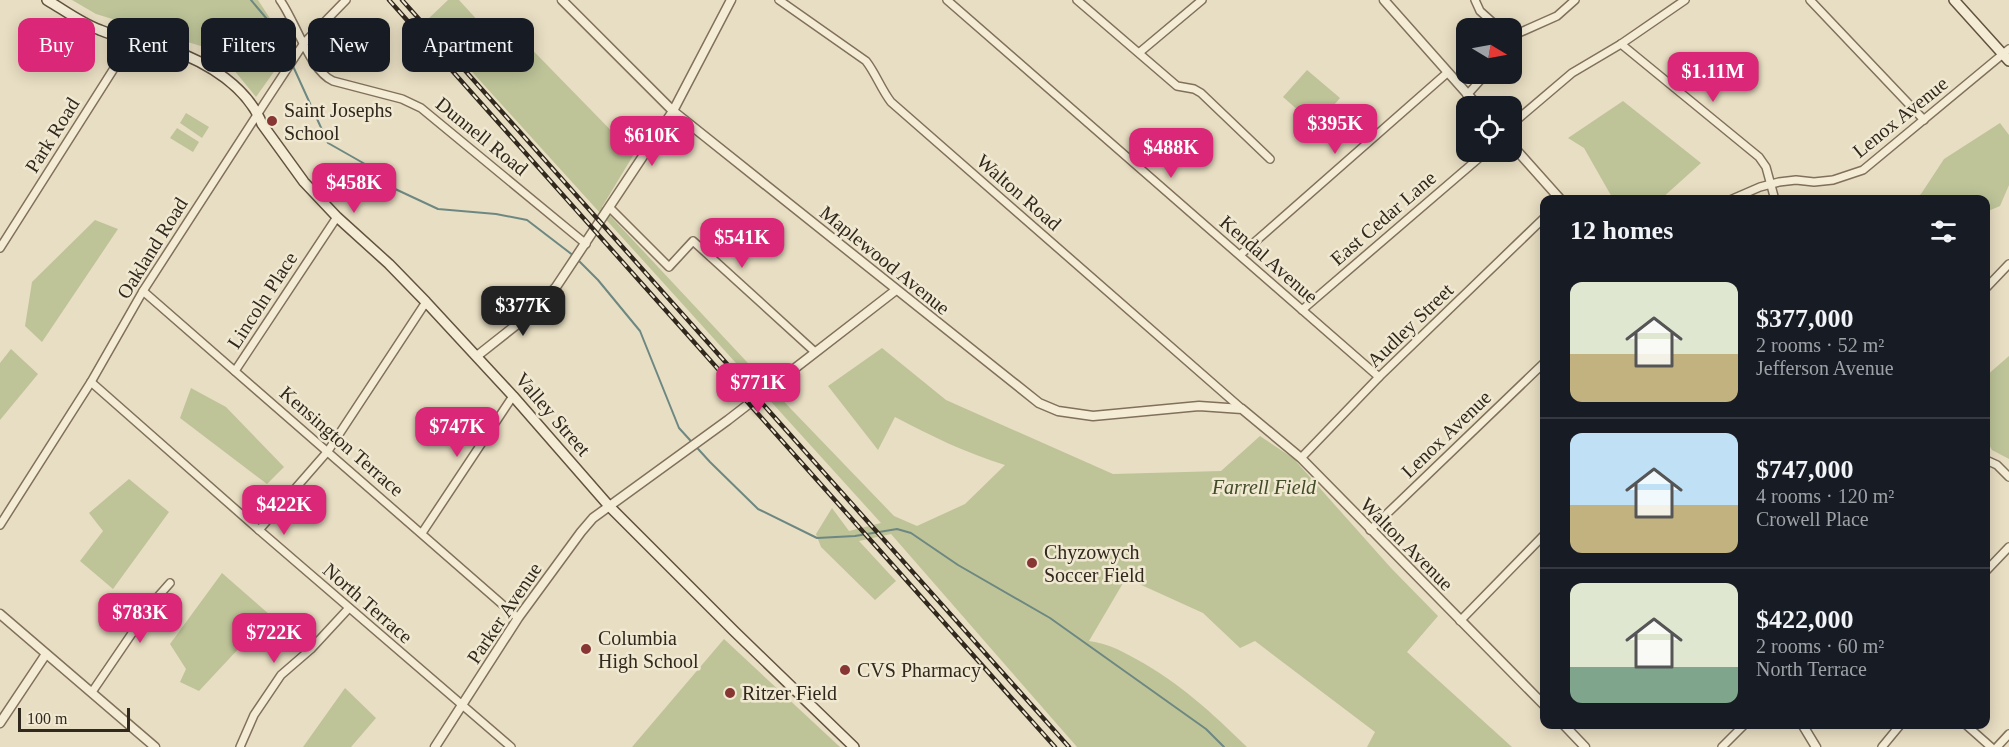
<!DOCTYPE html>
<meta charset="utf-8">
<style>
:root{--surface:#171b24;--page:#242831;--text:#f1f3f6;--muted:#9ea1a6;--line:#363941;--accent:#db2777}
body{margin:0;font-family:"Times New Roman",serif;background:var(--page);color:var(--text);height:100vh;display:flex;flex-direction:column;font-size:22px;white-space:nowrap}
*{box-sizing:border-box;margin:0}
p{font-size:20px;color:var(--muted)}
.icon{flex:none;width:33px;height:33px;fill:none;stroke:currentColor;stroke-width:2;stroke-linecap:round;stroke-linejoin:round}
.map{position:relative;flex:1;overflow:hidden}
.sheet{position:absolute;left:1540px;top:195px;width:450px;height:534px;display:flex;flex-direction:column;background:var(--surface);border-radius:12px;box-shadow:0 3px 15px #0003}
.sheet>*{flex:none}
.banner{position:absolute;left:18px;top:18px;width:570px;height:54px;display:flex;gap:12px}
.needle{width:39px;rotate:100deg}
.fabs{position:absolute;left:1456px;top:18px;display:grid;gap:12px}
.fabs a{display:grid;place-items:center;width:66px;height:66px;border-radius:12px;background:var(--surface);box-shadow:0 3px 15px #0003;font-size:30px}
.scale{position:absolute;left:18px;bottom:15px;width:112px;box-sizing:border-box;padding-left:6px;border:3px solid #31281e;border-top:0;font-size:16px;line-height:21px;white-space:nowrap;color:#31281e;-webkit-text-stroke:4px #f0e8d1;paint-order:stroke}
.price{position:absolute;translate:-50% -51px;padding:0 14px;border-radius:12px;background:var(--accent);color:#fff;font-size:20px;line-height:39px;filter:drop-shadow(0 2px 3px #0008)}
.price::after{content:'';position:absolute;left:50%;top:36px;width:18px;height:14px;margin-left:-9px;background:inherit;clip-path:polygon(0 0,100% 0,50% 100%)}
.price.active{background:#222;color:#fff}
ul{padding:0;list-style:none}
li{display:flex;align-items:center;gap:18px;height:150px;padding:0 30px}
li+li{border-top:2px solid var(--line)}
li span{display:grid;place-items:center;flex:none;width:168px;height:120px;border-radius:12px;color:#555}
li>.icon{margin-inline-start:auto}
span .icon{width:72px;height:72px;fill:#fffc;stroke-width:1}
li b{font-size:26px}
h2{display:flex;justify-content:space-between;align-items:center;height:72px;padding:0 30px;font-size:26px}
.chip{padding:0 21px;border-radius:12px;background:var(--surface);box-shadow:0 3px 15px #0003;font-size:21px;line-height:54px}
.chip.active{background:var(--accent);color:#fff}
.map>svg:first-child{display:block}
</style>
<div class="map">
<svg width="2009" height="747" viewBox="0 0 2009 747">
<rect width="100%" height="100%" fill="#e8dec3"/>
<g fill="#bec498">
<path d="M72,0H258L290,49L256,97L229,64L204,47L96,14Z"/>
<path d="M448,0H459L491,35L505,22L634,154L602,207L791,409L894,516L917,526L965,504L1005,465C966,453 931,436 895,417L878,450L828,386L882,348L946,400L1113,474L1221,471L1260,436L1293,458L1391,568L1438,616L1407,652L1512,747H1367L1375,732L1255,641L1240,648L1203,613L1126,578L1089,641C1109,644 1118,649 1136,659C1180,683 1211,712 1247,747H1077L891,534L859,541L896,581L875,600L821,547L816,534L832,508L849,531L881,523L426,21Z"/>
<path d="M1307,70L1340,98L1316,126L1283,97Z"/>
<path d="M1623,101L1701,163L1661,199H1613L1584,148L1568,138Z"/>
<path d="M186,113L209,127L202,138L180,123Z"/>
<path d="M2000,123L2009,135V185L2000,206L1986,212V200L1913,199L1921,194L1944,159Z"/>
<path d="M177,128L199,142L193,152L170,138Z"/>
<path d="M95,220L118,229L42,342L25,326L32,282Z"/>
<path d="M11,349L38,374L0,420V363Z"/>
<path d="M2009,356V459L1992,450L1986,440V376Z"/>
<path d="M191,388L226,407L284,467L267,484L180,418Z"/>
<path d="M129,479L169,512L113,589L80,561L103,531L89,513Z"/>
<path d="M222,573L270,615L199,691L180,682L186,669L170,644Z"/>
<path d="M724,639L840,747H632Z"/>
<path d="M345,688L376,718L351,747H303Z"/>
</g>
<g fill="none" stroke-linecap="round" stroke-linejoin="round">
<g stroke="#6d8882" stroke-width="2">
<path d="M251,0L277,31L328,143L372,168L393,188L438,209L496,214L527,220L574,256"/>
<path d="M578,260L598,280L640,331L679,428L710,462L758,509L817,538L855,536L897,529L911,533L958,565L1050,618L1206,729L1224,747"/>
</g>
<defs>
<g id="minor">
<path d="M280,0C296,22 310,71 333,81L402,99L421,108L586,244"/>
<path d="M779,0L866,61C876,74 881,89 891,102L1242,409"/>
<path d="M947,0L1379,377"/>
<path d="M1077,0L1177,86L1194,89L1201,93L1270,159"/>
<path d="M1475,0L1480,11L1499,28"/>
<path d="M1810,0L1924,120"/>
<path d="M1512,36L1557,16L1575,0"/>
<path d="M1621,44L1759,157L1766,167L1775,200"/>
<path d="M1140,52L1202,0"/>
<path d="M1467,95L1486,74"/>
<path d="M1512,124L1572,73L1621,44L1685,0"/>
<path d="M1730,200L1760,187L1779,182L1796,180L1814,182L1833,180L1863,170L2009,49"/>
<path d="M610,208L669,267L693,241L815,352"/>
<path d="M0,248L132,40"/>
<path d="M1240,255L1447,73"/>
<path d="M1986,288L2009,264"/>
<path d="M143,291L518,618"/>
<path d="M1302,310L1486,152"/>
<path d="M235,371L337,217"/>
<path d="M91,382L259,530L511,747"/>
<path d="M1301,458L1379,377L1545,217"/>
<path d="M1986,460L1997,465L2009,477"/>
<path d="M0,525L91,382L143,291L264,104L304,43L346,0"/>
<path d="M259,530L328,451L426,302"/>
<path d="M1370,530L1545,362"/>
<path d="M422,533L513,396"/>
<path d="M1986,571L2009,547"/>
<path d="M1460,621L1545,534"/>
<path d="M92,692L154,601L170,583"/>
<path d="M1965,724L1991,747"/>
<path d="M240,747L254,715L281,675L311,649L349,608"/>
<path d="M1722,747L1745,724"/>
<path d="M1882,747L1901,724"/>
<path d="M1997,747L2009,734"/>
</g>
<g id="tertiary">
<path d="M562,0L673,111L1039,403L1058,411L1093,416L1199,406L1242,409L1301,458L1545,706"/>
<path d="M1384,0L1478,106"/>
<path d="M1512,145L1561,200"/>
<path d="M477,356L534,311L556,287L673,111L731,0"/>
<path d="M0,614L155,747"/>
<path d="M0,723L46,654"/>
<path d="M1563,724L1585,747"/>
<path d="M1802,724L1816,747"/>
<path d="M435,747L518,618L581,532L593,518L728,420L896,290"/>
</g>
<g id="secondary">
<path d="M47,0C64,10 81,23 100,30C123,40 148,42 171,50C208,62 248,88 262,124L304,182L337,217L389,264L426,302L513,396L609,506L734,631L854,747"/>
<path d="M1954,0L2009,61"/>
</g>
</defs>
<use href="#minor" stroke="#80705c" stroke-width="10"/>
<use href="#tertiary" stroke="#80705c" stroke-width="11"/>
<use href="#secondary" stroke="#62523f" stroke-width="12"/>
<use href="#minor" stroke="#f4ecd5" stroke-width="7"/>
<use href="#tertiary" stroke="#f4ecd5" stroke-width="8"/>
<use href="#secondary" stroke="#f4ecd5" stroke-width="9"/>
<defs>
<g id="rail">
<path d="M389,0L1055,747"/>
<path d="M402,0L1069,747"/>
</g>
</defs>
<use href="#rail" stroke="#31281e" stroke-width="4.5"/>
<use href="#rail" stroke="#f0e8d1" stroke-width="2" stroke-dasharray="7" stroke-linecap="butt"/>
</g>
<g fill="#873633" stroke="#f0e8d1" stroke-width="2">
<circle cx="272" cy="121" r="6"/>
<circle cx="1032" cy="563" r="6"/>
<circle cx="586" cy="649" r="6"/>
<circle cx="845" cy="670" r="6"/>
<circle cx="730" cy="693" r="6"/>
</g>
<g text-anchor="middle" stroke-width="5" stroke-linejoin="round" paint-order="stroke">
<g font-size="20" fill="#31281e" stroke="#f0e8d1" text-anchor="start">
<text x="284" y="117">Saint Josephs<tspan x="284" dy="23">School</tspan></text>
<text x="1044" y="559">Chyzowych<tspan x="1044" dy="23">Soccer Field</tspan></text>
<text x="598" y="645">Columbia<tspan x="598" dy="23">High School</tspan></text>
<text x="857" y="677">CVS Pharmacy</text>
<text x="742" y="700">Ritzer Field</text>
</g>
<g font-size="20" fill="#31281e" stroke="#f0e8d1">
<text transform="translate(1900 117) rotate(-39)" y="7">Lenox Avenue</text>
<text transform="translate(52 135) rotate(-58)" y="7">Park Road</text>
<text transform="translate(482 136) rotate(39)" y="7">Dunnell Road</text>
<text transform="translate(1019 192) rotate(41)" y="7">Walton Road</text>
<text transform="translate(1383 218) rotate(-41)" y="7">East Cedar Lane</text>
<text transform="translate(152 248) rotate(-58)" y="7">Oakland Road</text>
<text transform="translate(1269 259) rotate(41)" y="7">Kendal Avenue</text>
<text transform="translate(885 260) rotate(39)" y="7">Maplewood Avenue</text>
<text transform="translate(262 300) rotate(-57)" y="7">Lincoln Place</text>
<text transform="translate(1410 325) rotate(-44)" y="7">Audley Street</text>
<text transform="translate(553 414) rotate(49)" y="7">Valley Street</text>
<text transform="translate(1446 434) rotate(-44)" y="7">Lenox Avenue</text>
<text transform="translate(342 441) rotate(41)" y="7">Kensington Terrace</text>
<text transform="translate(1407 544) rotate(45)" y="7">Walton Avenue</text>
<text transform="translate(368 603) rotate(41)" y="7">North Terrace</text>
<text transform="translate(504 613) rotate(-56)" y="7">Parker Avenue</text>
</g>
<g font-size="20" font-style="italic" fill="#414b27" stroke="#f0e8d1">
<text x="1264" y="494">Farrell Field</text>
</g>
</g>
</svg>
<div class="fabs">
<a><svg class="needle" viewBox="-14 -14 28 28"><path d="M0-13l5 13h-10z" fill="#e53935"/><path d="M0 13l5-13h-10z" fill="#9ea1a6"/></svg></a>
<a><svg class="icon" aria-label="locate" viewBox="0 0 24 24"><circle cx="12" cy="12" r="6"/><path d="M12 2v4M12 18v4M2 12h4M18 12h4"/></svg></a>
</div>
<div class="scale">100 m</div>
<b class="price" style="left:1713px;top:103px">$1.11M</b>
<b class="price" style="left:1335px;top:155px">$395K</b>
<b class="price" style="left:652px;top:167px">$610K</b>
<b class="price" style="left:1171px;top:179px">$488K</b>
<b class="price" style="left:354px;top:214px">$458K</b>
<b class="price" style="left:742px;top:269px">$541K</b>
<b class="price active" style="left:523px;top:337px">$377K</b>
<b class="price" style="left:758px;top:414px">$771K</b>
<b class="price" style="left:457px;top:458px">$747K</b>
<b class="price" style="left:284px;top:536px">$422K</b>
<b class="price" style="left:140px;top:644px">$783K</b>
<b class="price" style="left:274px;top:664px">$722K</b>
<div class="banner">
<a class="chip active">Buy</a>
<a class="chip">Rent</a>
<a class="chip">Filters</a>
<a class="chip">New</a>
<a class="chip">Apartment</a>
</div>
<section class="sheet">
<h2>12 homes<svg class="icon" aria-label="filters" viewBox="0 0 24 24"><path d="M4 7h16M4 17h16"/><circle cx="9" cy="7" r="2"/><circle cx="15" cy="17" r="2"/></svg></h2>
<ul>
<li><span style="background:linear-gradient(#dfe7d0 60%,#c2b280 0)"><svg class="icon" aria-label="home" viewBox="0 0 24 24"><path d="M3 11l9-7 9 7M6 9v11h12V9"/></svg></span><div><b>$377,000</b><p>2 rooms · 52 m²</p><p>Jefferson Avenue</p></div></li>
<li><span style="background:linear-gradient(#bfe0f5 60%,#c2b280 0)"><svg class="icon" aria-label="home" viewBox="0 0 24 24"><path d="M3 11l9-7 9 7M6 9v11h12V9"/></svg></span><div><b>$747,000</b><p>4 rooms · 120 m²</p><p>Crowell Place</p></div></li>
<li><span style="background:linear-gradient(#dfe7d0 70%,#7fa58c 0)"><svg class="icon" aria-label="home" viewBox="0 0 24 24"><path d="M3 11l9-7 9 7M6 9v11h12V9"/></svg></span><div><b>$422,000</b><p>2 rooms · 60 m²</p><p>North Terrace</p></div></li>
</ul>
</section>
</div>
